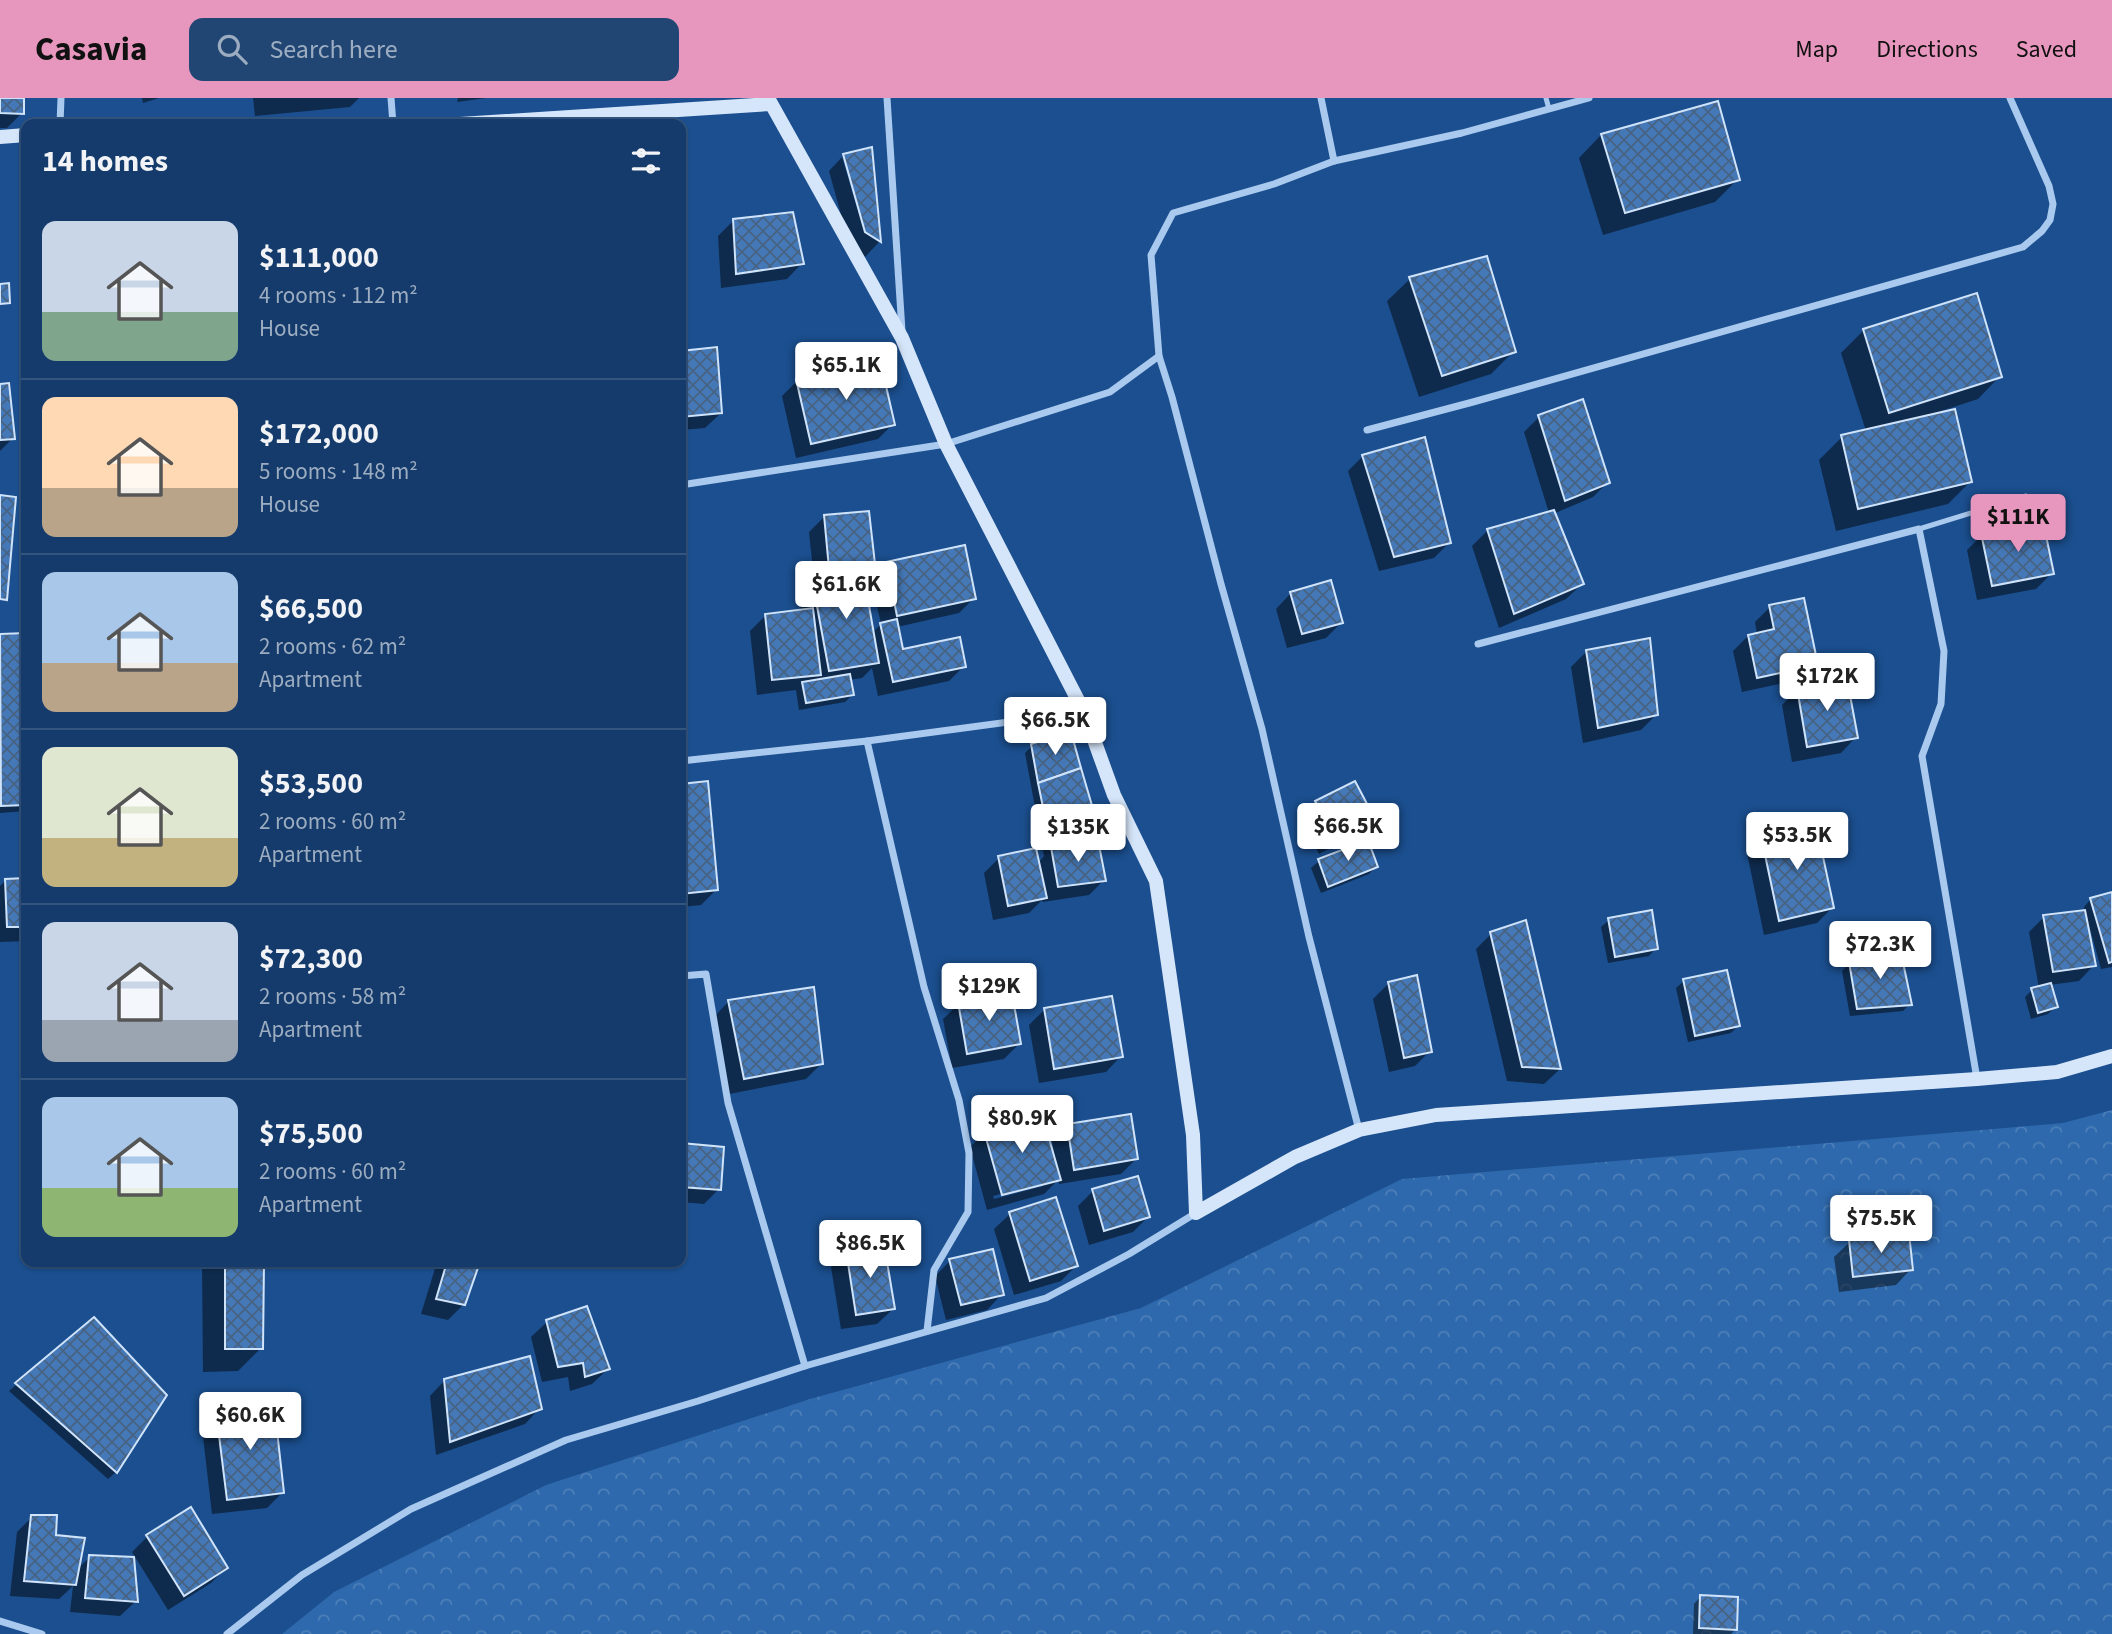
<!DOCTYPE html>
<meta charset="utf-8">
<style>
:root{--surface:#143b6b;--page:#214673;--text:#f1f3f6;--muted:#9dadc1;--line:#33557e;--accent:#e797bd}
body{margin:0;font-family:"Source Sans 3",sans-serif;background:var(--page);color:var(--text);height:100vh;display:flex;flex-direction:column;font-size:26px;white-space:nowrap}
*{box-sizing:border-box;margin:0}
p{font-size:23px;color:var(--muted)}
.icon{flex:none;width:38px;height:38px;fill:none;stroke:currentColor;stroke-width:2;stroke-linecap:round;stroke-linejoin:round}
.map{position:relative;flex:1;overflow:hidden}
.side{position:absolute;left:21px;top:21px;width:665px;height:1148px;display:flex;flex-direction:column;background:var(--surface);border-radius:14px;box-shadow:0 2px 5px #0004,0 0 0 2px var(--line)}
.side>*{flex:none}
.price{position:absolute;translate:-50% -60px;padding:0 16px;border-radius:7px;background:#fff;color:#222;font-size:23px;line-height:46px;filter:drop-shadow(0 2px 4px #0008)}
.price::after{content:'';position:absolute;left:50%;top:42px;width:21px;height:16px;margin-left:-10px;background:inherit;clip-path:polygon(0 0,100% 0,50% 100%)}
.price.current{background:var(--accent);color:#111}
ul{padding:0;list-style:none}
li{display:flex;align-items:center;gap:21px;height:175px;padding:0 21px}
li+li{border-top:2px solid var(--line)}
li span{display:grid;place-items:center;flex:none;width:196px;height:140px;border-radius:14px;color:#555}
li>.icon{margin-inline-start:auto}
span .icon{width:84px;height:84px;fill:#fffc;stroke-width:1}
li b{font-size:30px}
h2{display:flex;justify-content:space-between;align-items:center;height:84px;padding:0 21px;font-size:30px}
header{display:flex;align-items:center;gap:42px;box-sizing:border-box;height:98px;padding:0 35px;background:var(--accent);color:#111}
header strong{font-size:33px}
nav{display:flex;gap:38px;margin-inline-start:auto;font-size:24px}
.search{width:490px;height:63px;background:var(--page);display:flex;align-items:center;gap:18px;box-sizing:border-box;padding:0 24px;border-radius:14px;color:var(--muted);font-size:26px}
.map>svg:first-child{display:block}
</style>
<header>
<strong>Casavia</strong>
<div class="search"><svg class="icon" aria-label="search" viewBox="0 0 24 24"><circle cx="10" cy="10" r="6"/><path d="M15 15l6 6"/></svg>Search here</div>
<nav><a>Map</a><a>Directions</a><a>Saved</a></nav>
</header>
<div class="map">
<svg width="2112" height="1536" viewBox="0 0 2112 1536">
<defs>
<pattern id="forest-crowns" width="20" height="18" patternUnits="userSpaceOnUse" patternTransform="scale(1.75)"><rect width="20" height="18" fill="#2e69ad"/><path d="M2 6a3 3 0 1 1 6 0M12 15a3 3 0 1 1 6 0" fill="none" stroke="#4d80b9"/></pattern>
<pattern id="building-cross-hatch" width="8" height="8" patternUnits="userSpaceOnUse" patternTransform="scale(1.75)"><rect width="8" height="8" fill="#4478b7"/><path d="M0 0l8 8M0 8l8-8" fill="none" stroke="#486282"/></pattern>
</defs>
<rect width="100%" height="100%" fill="#1b4f8f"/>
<path fill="url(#forest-crowns)" d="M2112,1012V1536H282L334,1494L546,1387L810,1301L1141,1210L1402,1081L2063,1025Z"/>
<g fill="#0007" fill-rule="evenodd">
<path d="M0,0H23L22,15L7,30H0Z"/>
<path d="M142,0H159L143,5Z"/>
<path d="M253,0H359L350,9L255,18Z"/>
<path d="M458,0H486L457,4Z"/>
<path d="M1601,37L1738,81L1715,104L1603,137L1579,60Z"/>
<path d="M870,51L879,144L865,159L850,149L829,73L844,57ZM842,59H846L862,118V127Z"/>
<path d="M733,123L802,165L787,181L721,190L718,138Z"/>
<path d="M1410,181L1514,253L1491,276L1419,299L1387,203Z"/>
<path d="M1864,232L2000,278L1978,301L1938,314L1971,383L1948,406L1836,433L1819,362L1842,339L1866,333L1841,255Z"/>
<path d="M715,251L721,315L705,330L681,332V255Z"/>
<path d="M797,283L893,326L878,341L796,360L782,298Z"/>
<path d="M0,288L13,340L0,353Z"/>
<path d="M1539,319L1608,384L1593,399L1553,416L1582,486L1566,501L1499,530L1472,448L1488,432L1549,415L1524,334Z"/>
<path d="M1363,358L1449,445L1434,460L1379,473L1348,373Z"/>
<path d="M824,419L873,466L862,476L872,535L881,526L871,481L887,466L974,500L959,515L897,529L902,553L964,568L949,583L878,598L872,570L862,580L849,582L852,597L845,604L799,612L796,592L757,597L750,533L765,518L801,513L798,498L814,482L809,434Z"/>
<path d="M1982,437L2052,475L2036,491L1977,502L1967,452Z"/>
<path d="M1291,495L1341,525L1326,540L1287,550L1276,511Z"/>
<path d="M1770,509L1816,566L1801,581L1742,594L1733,553L1748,538L1757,536L1755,524Z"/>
<path d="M26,537V713L0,715V538Z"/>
<path d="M1587,553L1656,617L1641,632L1583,645L1571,569Z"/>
<path d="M1797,592L1856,639L1841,655L1792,664L1782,607Z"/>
<path d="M1032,648L1104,782L1089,797L1043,804L1042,802L1029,815L993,822L984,775L999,760L1038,765L1044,758L1025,655Z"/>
<path d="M706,685L716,792L701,807L681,809V688Z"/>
<path d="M1316,705L1372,720L1357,736L1319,756L1301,720Z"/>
<path d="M1762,739L1832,810L1817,825L1764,837L1747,755Z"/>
<path d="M1367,744L1376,769L1369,776L1321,795L1311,770L1319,763Z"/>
<path d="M26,781V843L0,844V788L6,782Z"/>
<path d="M2112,796V869L2101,871L2089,827H2086L2094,867L2079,883L2049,887L2056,908L2048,916L2031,921L2025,899L2032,892L2039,890L2029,834L2044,819L2085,813L2084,809L2091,801Z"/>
<path d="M1609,822L1656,850L1649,858L1608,865L1601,829Z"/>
<path d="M1491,836L1560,971L1544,986L1507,983L1476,851Z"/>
<path d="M1850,865L1910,906L1903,913L1850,918L1842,873Z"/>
<path d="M1684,883L1738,928L1731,935L1688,944L1676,890Z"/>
<path d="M1389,885L1430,953L1415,968L1389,974L1373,901Z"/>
<path d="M729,903L821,966L806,981L729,996L714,919Z"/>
<path d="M959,906L1019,946L1004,961L952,970L943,921Z"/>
<path d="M1044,912L1121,958L1106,974L1039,985L1029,927Z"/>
<path d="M1068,1028L1136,1061L1121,1076L1059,1086L1058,1082L1044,1096L987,1112L970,1049L985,1034L1052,1056L1054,1055L1052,1043ZM1043,1085V1088L994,1101L993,1098Z"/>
<path d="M681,1047L722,1050L719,1091L704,1106L681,1104Z"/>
<path d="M1093,1093L1148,1119L1133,1134L1089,1147L1078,1108Z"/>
<path d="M1055,1102L1076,1168L1061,1183L1014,1197L994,1131L1010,1116Z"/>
<path d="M1850,1144L1911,1171L1896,1187L1839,1194L1834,1159Z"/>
<path d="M847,1153L893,1211L877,1226L841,1231L831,1169Z"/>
<path d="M950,1163L1002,1196L987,1212L946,1222L935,1178Z"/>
<path d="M202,1164H271H262L261,1250L238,1273L203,1274Z"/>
<path d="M437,1164H478L464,1206L448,1222L421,1216Z"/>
<path d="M93,1222L165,1297L116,1374L108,1381L9,1293Z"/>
<path d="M547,1224L608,1271L592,1286L570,1293L568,1279L542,1284L531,1239Z"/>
<path d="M445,1282L540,1310L525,1326L436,1357L430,1298Z"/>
<path d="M217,1314L282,1395L267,1410L212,1416L202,1330Z"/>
<path d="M32,1419L54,1438L77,1471L90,1459L136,1503L120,1518L70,1514L73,1488L59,1501L10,1498L17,1434Z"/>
<path d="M147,1439L226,1470L211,1485L168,1512L132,1454Z"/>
<path d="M1701,1498L1736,1531L1731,1536H1693L1694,1506Z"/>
</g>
<g fill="url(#building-cross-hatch)" stroke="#cfe3fa" stroke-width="2">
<path d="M0,0H24V16L0,15Z"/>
<path d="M1718,3L1740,82L1625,115L1601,36Z"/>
<path d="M872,49L881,144L865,134L843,56Z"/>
<path d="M793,114L804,166L736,176L733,121Z"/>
<path d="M1487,158L1516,254L1442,278L1409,179Z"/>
<path d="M9,185L10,205L0,206V186Z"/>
<path d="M1977,195L2002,279L1889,315L1863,231Z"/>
<path d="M717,249L722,315L681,319V253Z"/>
<path d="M880,262L895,327L811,346L796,281Z"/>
<path d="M9,285L15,341L0,342V286Z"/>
<path d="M1583,301L1610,385L1565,403L1538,317Z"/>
<path d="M1955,311L1972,384L1858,411L1841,337Z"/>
<path d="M1425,339L1451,445L1394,459L1362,357Z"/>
<path d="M0,397L16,399L7,502L0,501Z"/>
<path d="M1554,412L1584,486L1514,516L1487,431Z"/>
<path d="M869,413L875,466L829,471L824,417Z"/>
<path d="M2043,423L2054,476L1992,488L1981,435Z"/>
<path d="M965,447L976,501L897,518L886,464Z"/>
<path d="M863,473L879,565L829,573L812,481Z"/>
<path d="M1331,482L1343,525L1302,536L1290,494Z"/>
<path d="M1804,500L1818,567L1757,580L1748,537L1774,531L1769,507Z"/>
<path d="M813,510L821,577L772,582L765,516Z"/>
<path d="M897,521L903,551L960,539L966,569L893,584L880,525Z"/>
<path d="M26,535V707L1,708L0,536Z"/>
<path d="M1650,540L1658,617L1598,630L1586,552Z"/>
<path d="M850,576L854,597L806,605L802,584Z"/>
<path d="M1847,581L1858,640L1807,649L1797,590Z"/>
<path d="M1071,634L1081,670L1038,685L1031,646Z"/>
<path d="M1081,670L1093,711L1045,719L1038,685Z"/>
<path d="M708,683L718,792L681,796V686Z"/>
<path d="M1355,683L1375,721L1335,742L1315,703Z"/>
<path d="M1093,711L1098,742L1051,749L1045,719Z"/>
<path d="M1816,726L1834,810L1779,823L1761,738Z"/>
<path d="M1098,742L1106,783L1058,789L1051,749Z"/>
<path d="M1368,742L1378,769L1328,789L1318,761Z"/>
<path d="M1036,750L1047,800L1008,808L998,758Z"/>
<path d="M26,780V829H7L5,781Z"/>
<path d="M2112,794V864L2109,865L2090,800Z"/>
<path d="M1652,812L1658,851L1615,859L1608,820Z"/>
<path d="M2085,812L2096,868L2053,874L2043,817Z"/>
<path d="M1526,822L1561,971L1522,969L1490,834Z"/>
<path d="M1900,850L1912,907L1857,911L1849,864Z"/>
<path d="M1727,872L1740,928L1695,938L1683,881Z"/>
<path d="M1417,877L1432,954L1404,960L1388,884Z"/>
<path d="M2051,885L2058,909L2038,915L2031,890Z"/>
<path d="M814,889L823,966L744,981L728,902Z"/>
<path d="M1012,895L1021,946L967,956L958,904Z"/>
<path d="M1112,898L1123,959L1054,971L1044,910Z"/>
<path d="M1042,1016L1061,1082L1002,1097L984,1033Z"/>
<path d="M1131,1016L1138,1061L1074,1072L1067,1026Z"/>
<path d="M681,1045L724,1049L721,1092L681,1089Z"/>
<path d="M1138,1078L1150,1119L1104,1133L1092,1091Z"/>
<path d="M1056,1099L1078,1168L1030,1183L1009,1114Z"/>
<path d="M1909,1135L1913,1172L1853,1179L1849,1142Z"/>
<path d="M884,1146L895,1211L856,1217L846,1152Z"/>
<path d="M993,1151L1004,1197L961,1207L949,1161Z"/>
<path d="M225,1164H264L263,1251H225Z"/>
<path d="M447,1164H480L465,1207L436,1201Z"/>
<path d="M587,1208L610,1271L585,1279L583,1265L558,1269L546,1222Z"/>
<path d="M94,1219L167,1297L117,1375L15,1285Z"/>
<path d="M530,1258L542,1311L450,1344L444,1281Z"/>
<path d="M274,1306L284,1395L227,1402L216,1313Z"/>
<path d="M191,1409L228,1470L184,1498L146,1437Z"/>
<path d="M31,1417H57L56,1437L85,1440L76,1487L24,1483Z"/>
<path d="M89,1457L134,1459L138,1504L85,1500Z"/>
<path d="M1700,1497L1738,1499L1737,1532L1699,1530Z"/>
</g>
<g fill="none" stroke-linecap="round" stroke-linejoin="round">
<g stroke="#a9c9ee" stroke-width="5">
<path d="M1546,0L1549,11"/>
<path d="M1919,431L2026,398"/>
</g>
<g stroke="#a9c9ee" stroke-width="7">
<path d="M391,0L393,26"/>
<path d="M887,0L902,233"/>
<path d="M1321,0L1334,63"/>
<path d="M60,26L61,0"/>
<path d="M1159,258L1151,157L1173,115L1274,86L1334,63L1462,35L1589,0"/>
<path d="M1367,332L1473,304L2023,149L2042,133L2050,122L2053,106L2049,88L2010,0"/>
<path d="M681,387L946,346L1110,294L1159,258L1172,299L1221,486L1262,631L1309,839L1359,1032"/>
<path d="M1478,546L1919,431L1944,553L1941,606L1922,658L1977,981"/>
<path d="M867,643L924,889L959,1002L969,1055L968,1114L934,1172L927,1233"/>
<path d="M681,663L867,643L1083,614"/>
<path d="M681,878L706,876L728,1005L805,1268"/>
<path d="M0,1523L42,1536"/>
<path d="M227,1536L302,1477L411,1411L566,1342L698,1303L805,1268L1046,1200L1129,1156L1196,1115"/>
</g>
<g stroke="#d6e6fa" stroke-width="14">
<path d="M768,0L902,240L946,346L1084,614L1114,697L1156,783L1193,1037L1196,1115L1295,1059L1359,1032L1436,1017L1977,981L2057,974L2112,958"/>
<path d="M460,26L770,6"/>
<path d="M0,39L26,37"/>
</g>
</g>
</svg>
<b class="price" style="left:846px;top:304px">$65.1K</b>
<b class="price current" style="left:2018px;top:456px">$111K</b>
<b class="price" style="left:846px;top:523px">$61.6K</b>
<b class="price" style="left:1827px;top:615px">$172K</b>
<b class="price" style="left:1055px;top:659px">$66.5K</b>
<b class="price" style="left:1348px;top:765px">$66.5K</b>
<b class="price" style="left:1078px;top:766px">$135K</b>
<b class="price" style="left:1797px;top:774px">$53.5K</b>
<b class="price" style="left:1880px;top:883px">$72.3K</b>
<b class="price" style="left:989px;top:925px">$129K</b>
<b class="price" style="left:1022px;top:1057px">$80.9K</b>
<b class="price" style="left:1881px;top:1157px">$75.5K</b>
<b class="price" style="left:870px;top:1182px">$86.5K</b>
<b class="price" style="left:250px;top:1354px">$60.6K</b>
<section class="side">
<h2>14 homes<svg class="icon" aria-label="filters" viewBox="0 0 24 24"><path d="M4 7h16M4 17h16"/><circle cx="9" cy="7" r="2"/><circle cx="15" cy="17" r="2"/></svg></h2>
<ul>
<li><span style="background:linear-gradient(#c9d6e8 65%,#7fa58c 0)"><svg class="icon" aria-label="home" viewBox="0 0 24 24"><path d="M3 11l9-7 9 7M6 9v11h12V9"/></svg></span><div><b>$111,000</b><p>4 rooms · 112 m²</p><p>House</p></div></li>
<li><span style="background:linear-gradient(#ffd9b3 65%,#b9a48a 0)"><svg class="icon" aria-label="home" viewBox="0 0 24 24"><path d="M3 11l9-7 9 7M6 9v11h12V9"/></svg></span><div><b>$172,000</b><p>5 rooms · 148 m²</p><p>House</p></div></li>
<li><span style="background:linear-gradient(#a9c7e8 65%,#b9a48a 0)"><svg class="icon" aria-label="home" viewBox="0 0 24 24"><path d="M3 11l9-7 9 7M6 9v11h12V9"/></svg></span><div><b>$66,500</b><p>2 rooms · 62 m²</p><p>Apartment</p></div></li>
<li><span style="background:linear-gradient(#dfe7d0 65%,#c2b280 0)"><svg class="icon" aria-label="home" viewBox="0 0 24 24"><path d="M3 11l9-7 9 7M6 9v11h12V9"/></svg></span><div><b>$53,500</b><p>2 rooms · 60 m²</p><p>Apartment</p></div></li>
<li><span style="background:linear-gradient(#c9d6e8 70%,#9aa5b1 0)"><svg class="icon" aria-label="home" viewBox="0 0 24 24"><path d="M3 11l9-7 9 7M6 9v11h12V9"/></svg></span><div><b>$72,300</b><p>2 rooms · 58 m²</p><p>Apartment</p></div></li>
<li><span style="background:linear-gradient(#a9c7e8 65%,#8fb573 0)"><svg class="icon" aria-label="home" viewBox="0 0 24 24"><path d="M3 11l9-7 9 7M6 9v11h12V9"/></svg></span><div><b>$75,500</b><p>2 rooms · 60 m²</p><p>Apartment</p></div></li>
</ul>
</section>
</div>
